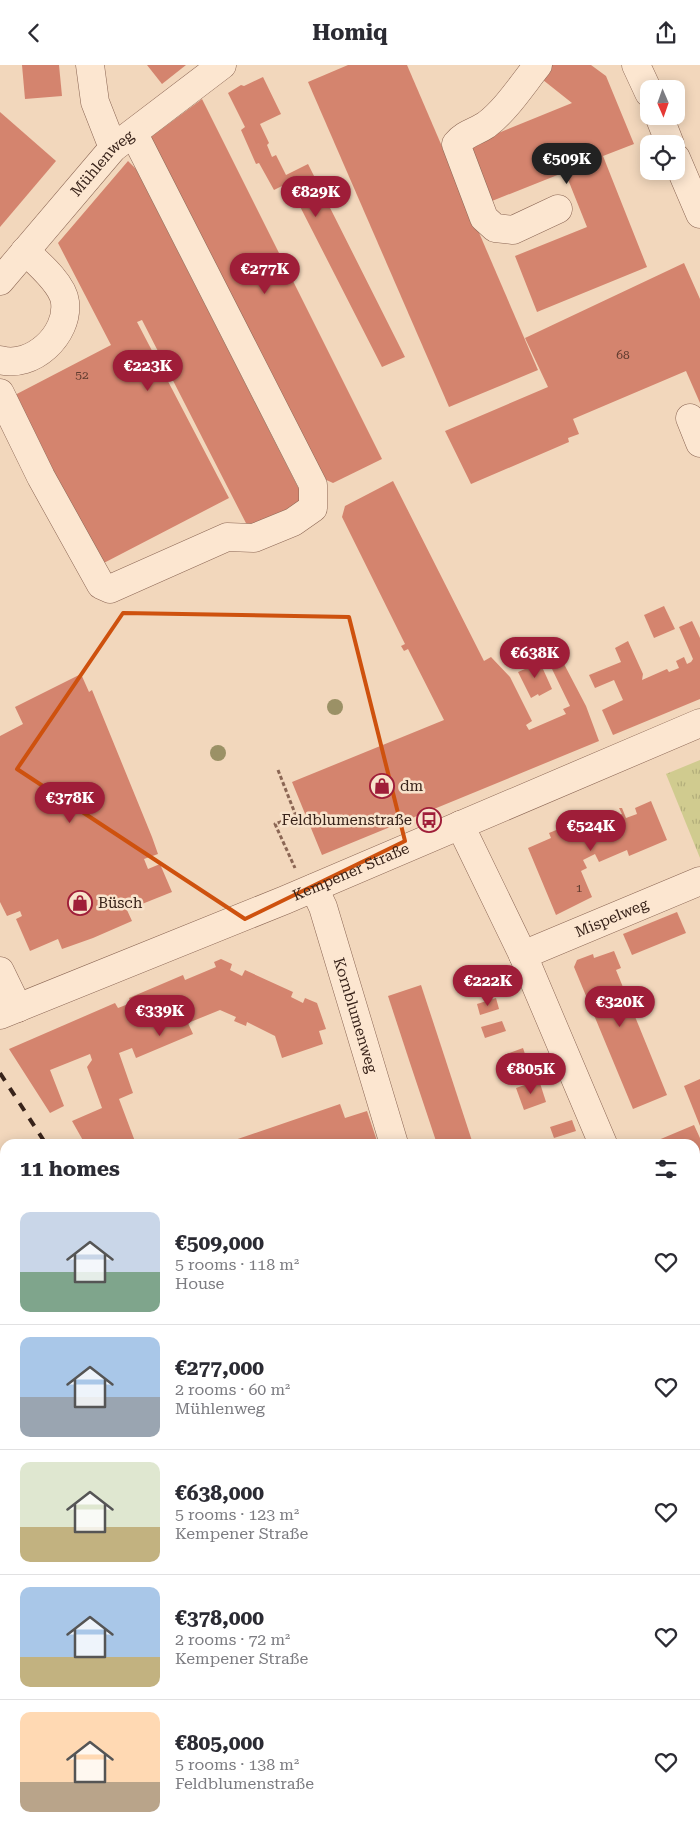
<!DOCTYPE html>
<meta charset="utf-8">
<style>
:root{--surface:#fff;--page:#f7f7f7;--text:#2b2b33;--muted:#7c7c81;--line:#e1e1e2;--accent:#9f1e39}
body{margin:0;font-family:"Roboto Serif",serif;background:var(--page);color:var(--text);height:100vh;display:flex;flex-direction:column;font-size:19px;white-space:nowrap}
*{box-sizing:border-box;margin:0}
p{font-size:16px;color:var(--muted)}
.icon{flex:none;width:28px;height:28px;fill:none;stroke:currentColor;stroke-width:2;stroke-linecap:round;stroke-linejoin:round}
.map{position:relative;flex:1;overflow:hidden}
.side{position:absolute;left:0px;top:1074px;width:700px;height:696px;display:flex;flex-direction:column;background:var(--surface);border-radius:15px 15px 0 0;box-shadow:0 2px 12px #0003}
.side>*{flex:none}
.needle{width:32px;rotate:178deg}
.fabs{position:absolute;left:640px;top:15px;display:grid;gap:10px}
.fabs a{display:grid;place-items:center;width:45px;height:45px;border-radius:10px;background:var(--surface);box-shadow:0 2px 12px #0003;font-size:25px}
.price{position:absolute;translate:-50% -42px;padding:0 11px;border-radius:18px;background:var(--accent);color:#fff;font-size:16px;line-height:32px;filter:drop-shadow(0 1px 2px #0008)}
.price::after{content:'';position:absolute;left:50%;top:30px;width:15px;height:11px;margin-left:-8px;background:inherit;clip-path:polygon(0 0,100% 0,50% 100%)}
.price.active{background:#222;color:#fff}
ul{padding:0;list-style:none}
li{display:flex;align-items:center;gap:15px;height:125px;padding:0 20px}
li+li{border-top:1px solid var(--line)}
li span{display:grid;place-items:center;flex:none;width:140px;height:100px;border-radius:10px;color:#555}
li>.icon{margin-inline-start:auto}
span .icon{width:60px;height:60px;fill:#fffc;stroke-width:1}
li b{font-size:21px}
h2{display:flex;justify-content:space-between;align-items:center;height:60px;padding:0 20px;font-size:21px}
header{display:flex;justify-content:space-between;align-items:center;height:65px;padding:0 20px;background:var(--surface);font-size:22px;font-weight:700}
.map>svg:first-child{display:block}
</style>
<header><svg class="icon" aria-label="back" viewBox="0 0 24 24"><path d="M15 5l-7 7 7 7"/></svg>Homiq<svg class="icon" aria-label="share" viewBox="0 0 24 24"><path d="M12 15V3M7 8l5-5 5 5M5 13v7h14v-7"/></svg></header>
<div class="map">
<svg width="700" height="1769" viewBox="0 0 700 1769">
<defs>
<pattern id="park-tufts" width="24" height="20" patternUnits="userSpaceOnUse" patternTransform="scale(1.25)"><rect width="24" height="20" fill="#d0cb8f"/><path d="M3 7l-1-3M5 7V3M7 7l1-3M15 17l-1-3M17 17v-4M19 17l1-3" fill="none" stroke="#b3ae7b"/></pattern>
</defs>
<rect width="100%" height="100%" fill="#f2d7bc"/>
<path fill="#d0cb8f" d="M515,1765H538L542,1769H517Z"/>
<path fill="url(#park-tufts)" d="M700,695V793L666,709Z"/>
<g fill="#d4846e">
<path d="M22,0H59L62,31L25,34Z"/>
<path d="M147,0H186L162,19Z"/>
<path d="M348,0H407L538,305L449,342L308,17Z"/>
<path d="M547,0H591L606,11L634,79L603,91L647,202L537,247L515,191L587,162L565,107L487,138L464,82L572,38L538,11Z"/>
<path d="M263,12L281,49L260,59L269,78L267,80L272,92L276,90L286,110L308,99L405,292L382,302L288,118L274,125L259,98L256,99L241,65L245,62L228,28L241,20L244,21Z"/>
<path d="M202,34L382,394L333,418L322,413L151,72Z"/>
<path d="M0,47L56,96L0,162Z"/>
<path d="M128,96L136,104L305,436L249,464L142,255L137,257L229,433L98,501L11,332L111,280L58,178Z"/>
<path d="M684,198L700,234V338L686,306L573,354L579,369L568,373L569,377L471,419L445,366L548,322L525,273Z"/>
<path d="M393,416L484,596L491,592L510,612L532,656L526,660L529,665L566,649L563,644L570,641L552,604L564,599L586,641L599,676L322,790L292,717L444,655L408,584L404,586L401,581L405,579L342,452L345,441Z"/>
<path d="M664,541L675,564L654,573L644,550Z"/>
<path d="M692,556L700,573V634L613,670L602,645L623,635L614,615L595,623L589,610L621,597L615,583L628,576L643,609L642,615L667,604L669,607L679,603L676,596L684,592L687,599L691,597L693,594L679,562Z"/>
<path d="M538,593L552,624L539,631L538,629L531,633L518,607L525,604L524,601Z"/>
<path d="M81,609L89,627L92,625L152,772L158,789L144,794L148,804L160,799L172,827L127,845L132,856L93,873L62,884L58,874L30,886L16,854L22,851L20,846L7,851L0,837V671L23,659L15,642Z"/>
<path d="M651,736L667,775L629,791L627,785L599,797L595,789L583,795L587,803L581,806L592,832L556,850L528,783L551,773L549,768L566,761L568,766L602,751L604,756L622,749L619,743H622L626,753L637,749L635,743Z"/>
<path d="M677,847L686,868L632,890L623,869Z"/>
<path d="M614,886L621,903L616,905L667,1030L633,1044L574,902L577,895L593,889L594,893Z"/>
<path d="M221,894L232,899L230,905L242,911L245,905L293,927L291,932L303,938L305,933L317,938L326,964L319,966L323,979L282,993L275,971L247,957L246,961L234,956L236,952L220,945L188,958L193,969L136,993L132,983L119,988L133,1028L119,1034L136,1079H85L72,1056L102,1043L87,1002L92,995L90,989L50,1005L64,1041L50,1048L9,984L115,938L118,943L131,938L129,933L183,910L185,915L216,902L214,897Z"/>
<path d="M421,920L443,987L473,1079H437L410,998L388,931Z"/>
<path d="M496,933L499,944L480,950L477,939Z"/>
<path d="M502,956L506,966L485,973L481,962Z"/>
<path d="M523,983L531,1007L512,1013L504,990Z"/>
<path d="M700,1014V1061L684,1021Z"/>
<path d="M539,1015L546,1037L524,1045L516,1023Z"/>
<path d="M340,1039L345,1053L367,1046L378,1079H223Z"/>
<path d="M572,1055L576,1066L554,1073L550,1062Z"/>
<path d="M694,1060L700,1073V1182L695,1170V1079H657L656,1076Z"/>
<path d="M4,1226H5V1388L0,1380V1234Z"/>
<path d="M695,1490L700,1497V1505L695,1509Z"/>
<path d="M3,1502L5,1550L0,1551V1503Z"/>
<path d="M700,1531V1565L695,1559V1535Z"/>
<path d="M0,1584L5,1599V1632L0,1633Z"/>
<path d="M0,1668L5,1684V1693L0,1692Z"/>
<path d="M700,1734V1769H688L690,1767L688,1765H695V1739Z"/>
<path d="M158,1765H214L212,1769H158Z"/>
<path d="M266,1765H320L318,1769H270Z"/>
</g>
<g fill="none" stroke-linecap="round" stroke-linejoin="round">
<defs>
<g id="minor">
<path d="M90,0L95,37L113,83"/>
<path d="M538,0C522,20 506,45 486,60C475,67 464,69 456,79L484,153L495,163L513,165L558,144"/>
<path d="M636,0L649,28"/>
<path d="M659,51L670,79"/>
<path d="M676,93L700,149"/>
<path id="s1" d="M0,216L113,83L222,0"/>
<path d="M0,295C32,304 69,270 65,237C63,219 38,198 25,186"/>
<path d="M0,328L41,412L101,520L110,524L227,472L254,473L293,457L313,443V420L134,69"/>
<path d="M690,353L700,378"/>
<path d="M460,760L523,890L603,1079"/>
<path id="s2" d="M314,823L323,842L394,1079"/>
<path id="s3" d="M523,890L700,816"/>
<path d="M0,906L18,943"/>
<path id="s4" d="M0,950L285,835L700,658"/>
<path d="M0,1129L5,1134"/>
<path d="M0,1213L5,1210"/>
<path d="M695,1250L700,1257"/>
<path d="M0,1412L3,1418"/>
<path d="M695,1628L700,1635"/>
<path d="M0,1732L5,1734"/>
<path d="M85,1765L92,1769"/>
<path d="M12,1769L13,1765"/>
<path d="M232,1769L234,1765"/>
</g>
</defs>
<use href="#minor" stroke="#8b6654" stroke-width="29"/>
<g stroke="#8b6654" stroke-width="3" stroke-dasharray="4 2.5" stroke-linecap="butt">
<path d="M278,705L296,751L275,759L295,803"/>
<path d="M2,1445L5,1456"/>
</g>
<use href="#minor" stroke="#fce6d0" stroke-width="28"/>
<g stroke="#38231a" stroke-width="4" stroke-dasharray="9 9" stroke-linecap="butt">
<path d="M0,1008L46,1079"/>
<path d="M473,1765L476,1769"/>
</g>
</g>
<g fill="#9b9166">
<circle cx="335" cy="642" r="8"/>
<circle cx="218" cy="688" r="8"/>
</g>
<path fill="none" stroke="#ce510e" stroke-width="4" stroke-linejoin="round" d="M123,548L349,552L405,776L245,854L17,704Z"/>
<defs>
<symbol id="shop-ring" viewBox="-11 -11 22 22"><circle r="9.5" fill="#f8e3cc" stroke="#9f1e39" stroke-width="1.5"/><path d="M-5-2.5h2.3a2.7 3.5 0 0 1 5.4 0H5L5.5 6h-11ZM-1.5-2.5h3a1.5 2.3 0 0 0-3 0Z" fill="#9f1e39"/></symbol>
<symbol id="bus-ring" viewBox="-11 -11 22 22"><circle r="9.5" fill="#f8e3cc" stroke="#9f1e39" stroke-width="1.5"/><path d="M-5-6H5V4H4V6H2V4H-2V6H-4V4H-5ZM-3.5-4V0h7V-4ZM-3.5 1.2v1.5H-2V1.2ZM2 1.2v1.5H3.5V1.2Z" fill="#9f1e39"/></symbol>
</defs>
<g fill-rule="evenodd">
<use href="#shop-ring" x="368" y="707" width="28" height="28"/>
<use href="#bus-ring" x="415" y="741" width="28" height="28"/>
<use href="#shop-ring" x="66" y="824" width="28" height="28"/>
</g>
<g text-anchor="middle" stroke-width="5" stroke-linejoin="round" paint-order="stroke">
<g font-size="12" fill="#5f3b2f">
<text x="623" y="294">68</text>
<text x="82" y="314">52</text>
<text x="579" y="827">1</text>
</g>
<g font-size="15" fill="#38231a" stroke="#f8e3cc">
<text dy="5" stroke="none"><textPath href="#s1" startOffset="156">Mühlenweg</textPath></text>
<text dy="5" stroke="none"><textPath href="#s4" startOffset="379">Kempener Straße</textPath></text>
<text dy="5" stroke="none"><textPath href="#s3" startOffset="96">Mispelweg</textPath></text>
<text dy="5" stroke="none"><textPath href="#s2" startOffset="134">Kornblumenweg</textPath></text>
</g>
<g font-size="15" fill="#38231a" stroke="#f8e3cc" text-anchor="start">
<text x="400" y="726">dm</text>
<text x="412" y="760" text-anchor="end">Feldblumenstraße</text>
<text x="98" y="843">Büsch</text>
</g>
</g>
</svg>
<div class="fabs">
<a><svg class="needle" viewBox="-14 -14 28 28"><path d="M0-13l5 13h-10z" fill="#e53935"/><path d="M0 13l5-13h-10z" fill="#7c7c81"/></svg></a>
<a><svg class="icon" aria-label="locate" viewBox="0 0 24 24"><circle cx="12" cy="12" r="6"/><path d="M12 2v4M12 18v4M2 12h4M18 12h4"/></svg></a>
</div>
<b class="price active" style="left:567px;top:120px">€509K</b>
<b class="price" style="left:316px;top:153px">€829K</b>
<b class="price" style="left:265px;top:230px">€277K</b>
<b class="price" style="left:148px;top:327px">€223K</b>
<b class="price" style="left:535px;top:614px">€638K</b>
<b class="price" style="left:70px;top:759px">€378K</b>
<b class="price" style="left:591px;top:787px">€524K</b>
<b class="price" style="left:488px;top:942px">€222K</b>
<b class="price" style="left:620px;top:963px">€320K</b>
<b class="price" style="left:160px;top:972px">€339K</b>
<b class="price" style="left:531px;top:1030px">€805K</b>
<section class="side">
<h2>11 homes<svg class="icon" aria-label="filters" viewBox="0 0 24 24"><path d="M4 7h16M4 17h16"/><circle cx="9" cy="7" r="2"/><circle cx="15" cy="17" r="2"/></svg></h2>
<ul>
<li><span style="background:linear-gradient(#c9d6e8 60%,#7fa58c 0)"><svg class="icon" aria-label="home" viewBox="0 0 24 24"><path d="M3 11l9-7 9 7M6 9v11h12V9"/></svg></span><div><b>€509,000</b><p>5 rooms · 118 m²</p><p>House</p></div><svg class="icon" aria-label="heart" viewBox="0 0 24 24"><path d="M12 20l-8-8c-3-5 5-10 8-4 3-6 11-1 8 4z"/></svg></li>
<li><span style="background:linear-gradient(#a9c7e8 60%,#9aa5b1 0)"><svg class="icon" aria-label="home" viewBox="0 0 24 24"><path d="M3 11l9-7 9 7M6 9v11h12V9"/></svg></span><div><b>€277,000</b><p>2 rooms · 60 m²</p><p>Mühlenweg</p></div><svg class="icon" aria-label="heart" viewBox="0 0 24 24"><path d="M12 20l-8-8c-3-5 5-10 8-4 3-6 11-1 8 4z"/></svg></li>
<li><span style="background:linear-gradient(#dfe7d0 65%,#c2b280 0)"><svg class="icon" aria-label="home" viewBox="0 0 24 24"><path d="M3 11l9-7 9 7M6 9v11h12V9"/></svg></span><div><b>€638,000</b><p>5 rooms · 123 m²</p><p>Kempener Straße</p></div><svg class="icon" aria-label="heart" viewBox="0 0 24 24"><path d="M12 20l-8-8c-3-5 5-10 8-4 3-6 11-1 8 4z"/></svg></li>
<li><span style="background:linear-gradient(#a9c7e8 70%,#c2b280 0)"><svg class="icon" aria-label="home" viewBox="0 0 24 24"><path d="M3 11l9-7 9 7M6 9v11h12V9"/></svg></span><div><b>€378,000</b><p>2 rooms · 72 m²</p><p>Kempener Straße</p></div><svg class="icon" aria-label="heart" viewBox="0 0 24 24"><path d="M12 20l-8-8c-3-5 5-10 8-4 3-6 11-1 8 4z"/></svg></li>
<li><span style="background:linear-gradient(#ffd9b3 70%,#b9a48a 0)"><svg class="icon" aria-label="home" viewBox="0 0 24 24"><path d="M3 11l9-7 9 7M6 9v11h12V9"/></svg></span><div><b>€805,000</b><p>5 rooms · 138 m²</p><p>Feldblumenstraße</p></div><svg class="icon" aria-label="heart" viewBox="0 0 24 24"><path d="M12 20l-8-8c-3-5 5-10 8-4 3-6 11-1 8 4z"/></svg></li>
</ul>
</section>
</div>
